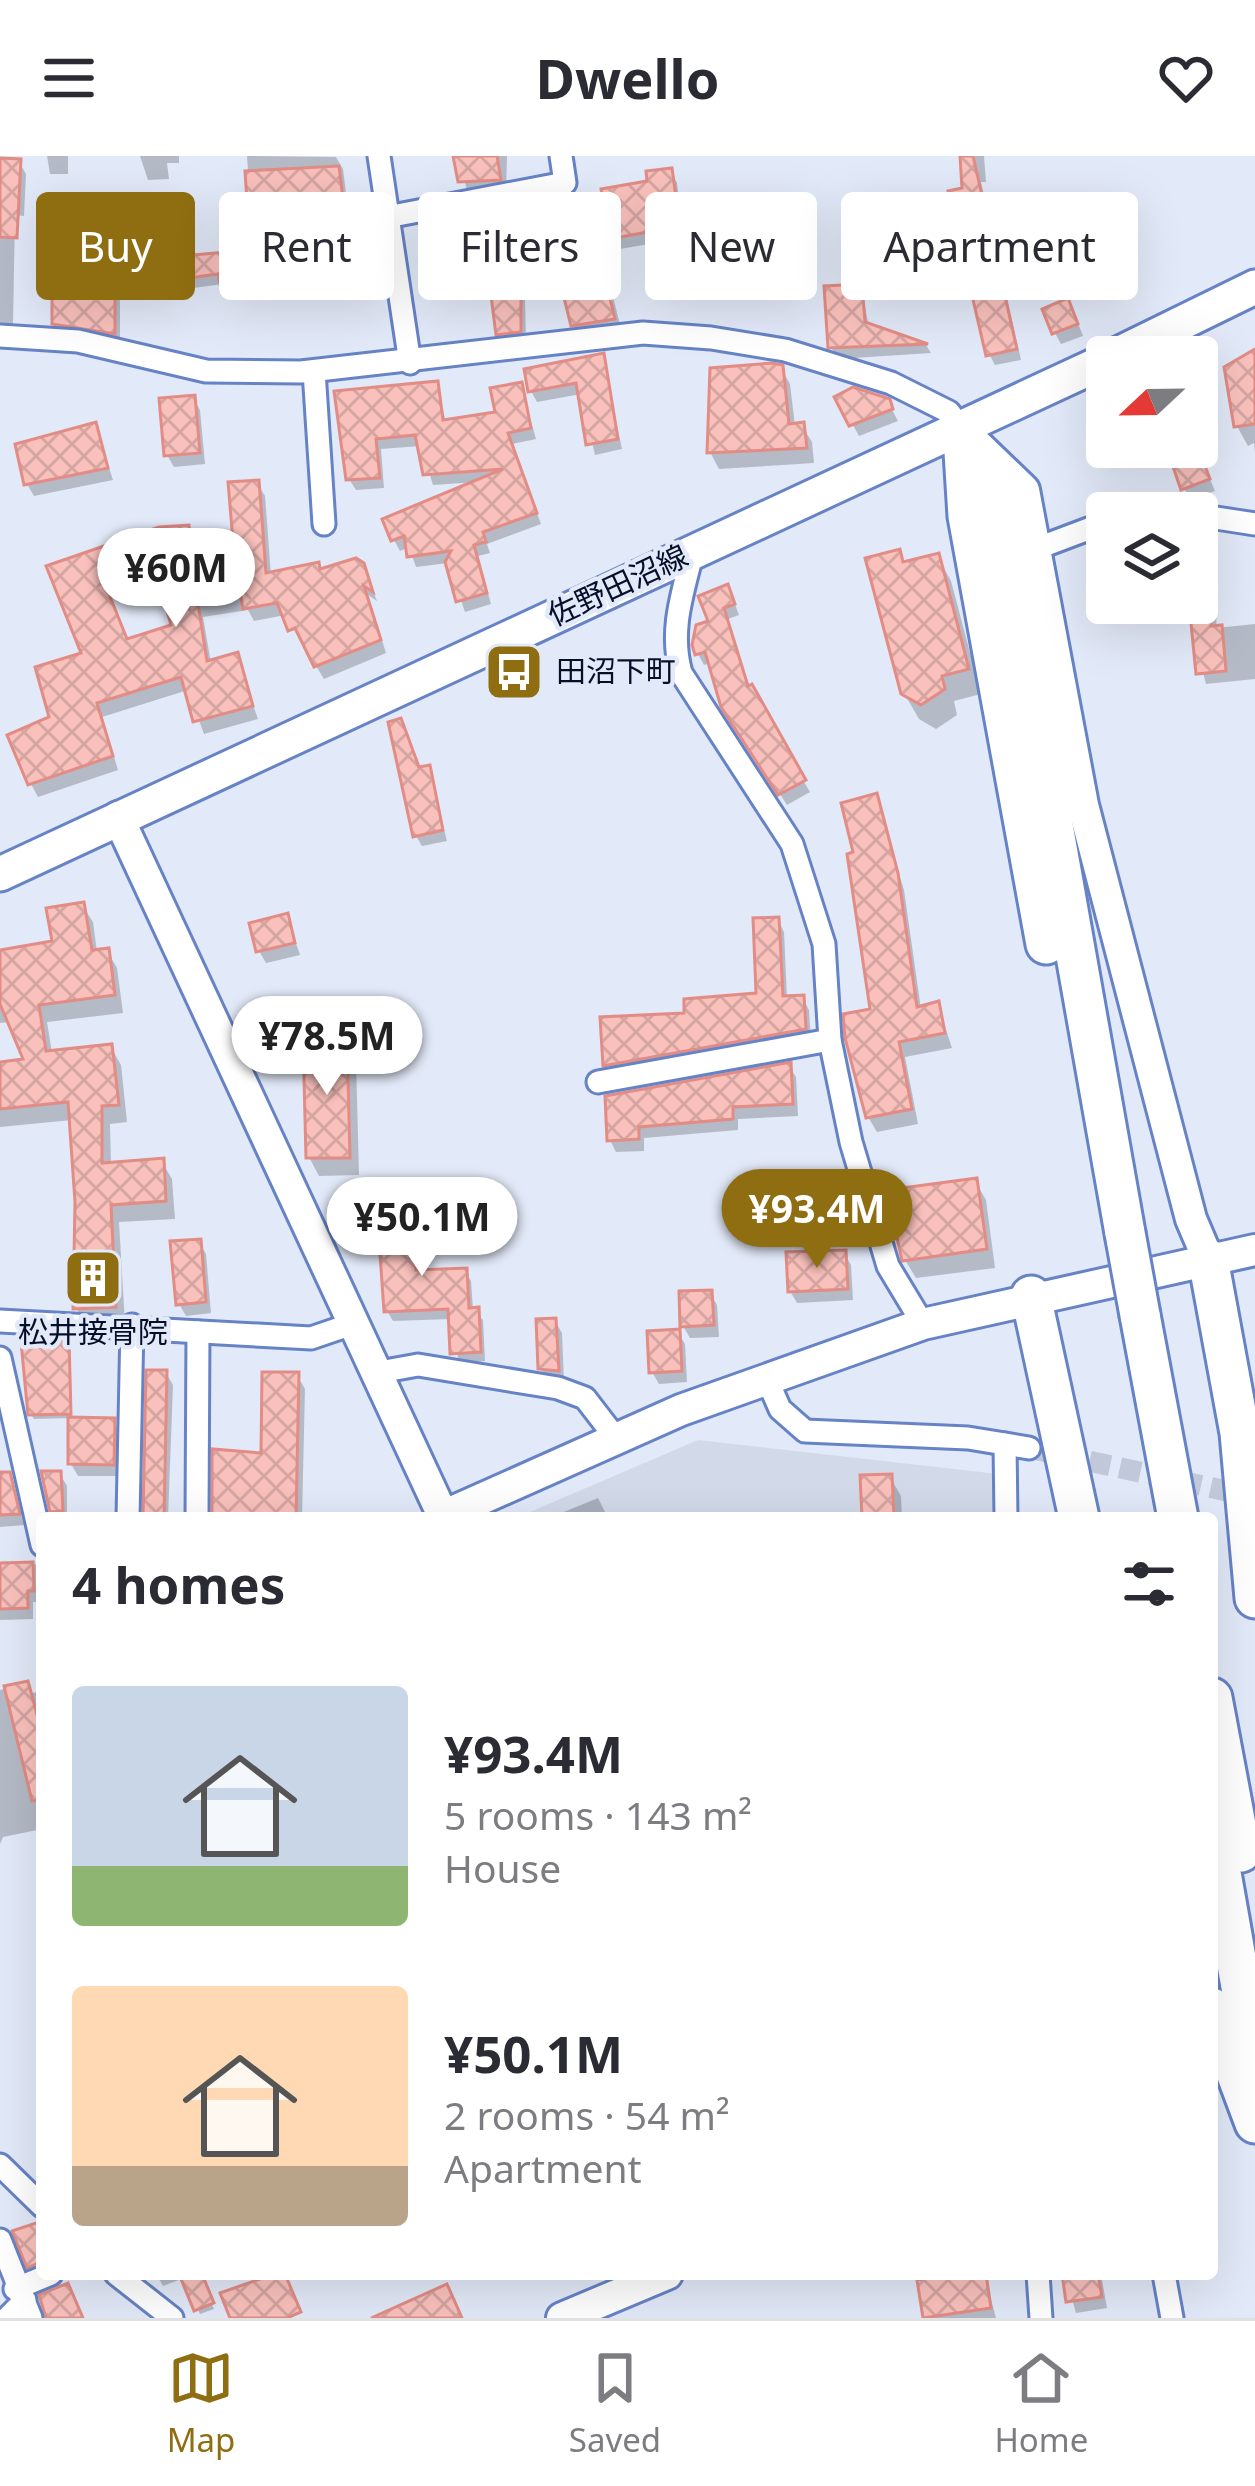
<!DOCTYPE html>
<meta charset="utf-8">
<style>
:root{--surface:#fff;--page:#f7f7f7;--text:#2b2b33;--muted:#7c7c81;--line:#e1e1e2;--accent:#8f6d11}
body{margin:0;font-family:"Noto Sans","Noto Sans JP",sans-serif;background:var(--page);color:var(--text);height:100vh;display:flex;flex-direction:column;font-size:45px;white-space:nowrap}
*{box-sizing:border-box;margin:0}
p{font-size:39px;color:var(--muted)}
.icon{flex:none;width:66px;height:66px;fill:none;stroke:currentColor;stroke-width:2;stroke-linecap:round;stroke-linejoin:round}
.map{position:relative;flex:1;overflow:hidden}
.details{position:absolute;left:36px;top:1356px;width:1182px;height:768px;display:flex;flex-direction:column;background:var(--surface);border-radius:12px;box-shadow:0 12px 48px #0002}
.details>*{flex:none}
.top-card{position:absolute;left:36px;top:36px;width:1185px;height:108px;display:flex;gap:24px}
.needle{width:78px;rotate:248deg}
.fabs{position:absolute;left:1086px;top:180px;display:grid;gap:24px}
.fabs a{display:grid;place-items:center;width:132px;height:132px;border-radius:12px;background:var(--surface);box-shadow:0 12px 48px #0002;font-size:60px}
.price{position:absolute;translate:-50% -102px;padding:0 27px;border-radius:42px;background:#fff;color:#222;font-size:39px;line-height:78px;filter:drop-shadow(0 3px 6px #0008)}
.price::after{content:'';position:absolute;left:50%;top:72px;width:36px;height:27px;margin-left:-18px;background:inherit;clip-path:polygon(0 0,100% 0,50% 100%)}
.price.on{background:var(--accent);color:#fff}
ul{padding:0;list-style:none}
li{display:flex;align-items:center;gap:36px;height:300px;padding:0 36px}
li span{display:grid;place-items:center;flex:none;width:336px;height:240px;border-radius:12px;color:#555}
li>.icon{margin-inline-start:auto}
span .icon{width:144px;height:144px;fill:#fffc;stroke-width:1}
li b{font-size:51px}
h2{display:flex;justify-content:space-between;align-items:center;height:144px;padding:0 36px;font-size:51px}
.chip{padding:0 42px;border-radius:12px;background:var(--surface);box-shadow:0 12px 48px #0002;font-size:42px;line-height:108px}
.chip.on{background:var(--accent);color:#fff}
header{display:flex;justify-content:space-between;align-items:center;height:156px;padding:0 36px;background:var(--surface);font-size:54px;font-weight:700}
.dock{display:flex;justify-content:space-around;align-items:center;height:168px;border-top:3px solid var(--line);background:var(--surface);font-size:33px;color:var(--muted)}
.dock a{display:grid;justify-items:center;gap:6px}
.dock .on{color:var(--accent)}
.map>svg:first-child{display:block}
</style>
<header><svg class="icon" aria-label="menu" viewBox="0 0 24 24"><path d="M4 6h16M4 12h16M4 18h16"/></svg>Dwello<svg class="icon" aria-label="heart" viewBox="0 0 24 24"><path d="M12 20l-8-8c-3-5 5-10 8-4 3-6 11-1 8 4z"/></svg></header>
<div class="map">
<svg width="1255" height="2162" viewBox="0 0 1255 2162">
<defs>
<pattern id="building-cross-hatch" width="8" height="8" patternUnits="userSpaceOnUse" patternTransform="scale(3)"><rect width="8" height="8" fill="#fac1bc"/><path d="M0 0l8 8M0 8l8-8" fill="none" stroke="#d5a5a2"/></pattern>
</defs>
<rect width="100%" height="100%" fill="#e2e9f8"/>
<path fill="#d2daea" d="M698,1284L998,1318L999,1362H516Z"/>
<g fill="#0003" fill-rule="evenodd">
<path d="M47,0H68V18H50Z"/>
<path d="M140,0H179V7H167L169,23L148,24Z"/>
<path d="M247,0L336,1L343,13L349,62L258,72L251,60Z"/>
<path d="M457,0H507L506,35L468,37Z"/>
<path d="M963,0H984L986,26H981L1021,204L995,209L989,198Z"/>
<path d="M0,5L19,6L26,18L24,60L15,59L13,169L0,168Z"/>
<path d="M670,15L677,27L684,82L620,93L613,81L650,27Z"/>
<path d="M165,48L175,104L245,97L256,138L230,143L223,128L171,135L172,140L120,142V188L61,178L55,167L84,130Z"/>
<path d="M505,57L520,114L547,109L556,135L525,141L526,186L505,188L499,178Z"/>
<path d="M596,98L607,116L623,181L585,188L574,169Z"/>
<path d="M861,131L869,171L926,189L931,197L838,203L831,191Z"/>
<path d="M1074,157L1083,180L1061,188L1055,177Z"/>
<path d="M1255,196V298L1254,287L1248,290L1238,272L1227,212Z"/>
<path d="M602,200L622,293L595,299L581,238L537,246L531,235Z"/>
<path d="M781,212L790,228L795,270H802L812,286L814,307L719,313L710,296Z"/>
<path d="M437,228L446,267L498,259L521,229L536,283L512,288L541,368L487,388L490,397L478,400L491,448L465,456L448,407L416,411L409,391L400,395L394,384L477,326L433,329L421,290L381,293L384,332L356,334L349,323L337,237Z"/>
<path d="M193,242L200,254L205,308L174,311L167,299Z"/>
<path d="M838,242L888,246L898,265L859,280Z"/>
<path d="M95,269L113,324L34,340L27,328Z"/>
<path d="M1197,292L1215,335L1191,344L1184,332Z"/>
<path d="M257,327L265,340L271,419L362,409L377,445L368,439L386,497L324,523L285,459L254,465L248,454L203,461L211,507L236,500L258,563L204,578L188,534L102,561L118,614L38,641L31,628L53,563L85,499L50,412L187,372L195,385L197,418L239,411ZM158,413L175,471L128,486L106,431Z"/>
<path d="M898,396L906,409L937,400L951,425L981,538L954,545L957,559L936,573L919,563L904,537Z"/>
<path d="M1197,424L1211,425L1218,436L1216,472L1255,468V523L1206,528L1186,449L1197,447Z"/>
<path d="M702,441L733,443L739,459L728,463L749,533L810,636L787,649L731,563L711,507L704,509L698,498L712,467Z"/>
<path d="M428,612L447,685L422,690L416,680L419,614Z"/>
<path d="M875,641L904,734L921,853L938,849L952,892L905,901L918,968L877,976L868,961L874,855L857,698Z"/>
<path d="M82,749L93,766L97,796L107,795L117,812L123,857L47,866L52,897L111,891L121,909L127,966L110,968L111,1009L162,1006L172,1023L175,1063L119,1066L125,1168L87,1169L76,1152L74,1096H80L72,964L0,971V909L27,906L10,866L0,867V797L55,787Z"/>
<path d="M287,761L300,799L266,807L259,795Z"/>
<path d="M778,764L784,776L787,843H803L809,854L811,885L612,921L606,909L687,860L759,839Z"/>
<path d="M291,883L294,900L266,906L263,901Z"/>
<path d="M345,885L356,903L359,1019L319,1020L309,1001Z"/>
<path d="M789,910L796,921L798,960L738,963V974L644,982V995L616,996L610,984L608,942Z"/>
<path d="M975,1025L986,1044L995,1112L916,1122L905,1104Z"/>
<path d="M400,1042L417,1066L419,1117L465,1115L471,1125L473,1154L483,1164L485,1205L459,1207L451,1163L393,1165L387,1155Z"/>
<path d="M199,1086L206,1098L211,1157L186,1160L179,1148Z"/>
<path d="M844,1097L851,1109L853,1144L797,1147L790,1135Z"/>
<path d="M710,1137L717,1149L719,1181L690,1182L683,1170Z"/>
<path d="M555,1165L562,1177L564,1226L548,1225L541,1213Z"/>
<path d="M678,1177L685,1188L687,1226L659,1228L652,1216Z"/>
<path d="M68,1187L72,1264L113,1265L120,1276L119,1320H78L71,1308V1262L34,1263L31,1258Z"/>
<path d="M166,1217L173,1229L168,1362H143Z"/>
<path d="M297,1219L305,1233L302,1362H215L264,1300Z"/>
<path d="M8,1317L24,1369L0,1371V1318Z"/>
<path d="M45,1318H60L67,1330V1356L113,1362H54Z"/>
<path d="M890,1321L901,1340L902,1362H865Z"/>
<path d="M598,1342L608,1362H549Z"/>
<path d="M39,1408L42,1446H33V1463L0,1464V1410Z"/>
<path d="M27,1528L32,1537L42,1535V1673L3,1681L0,1688V1534Z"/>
<path d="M156,2118L192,2119L163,2130Z"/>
<path d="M984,2118L996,2162H926L920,2127Z"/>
<path d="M1065,2118H1101L1107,2152L1076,2157Z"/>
<path d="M203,2128L214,2153L200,2158L189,2134Z"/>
</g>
<g fill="url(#building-cross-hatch)" stroke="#e28c85" stroke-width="3" fill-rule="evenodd">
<path d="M453,0H497L501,24L458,26Z"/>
<path d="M960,0H973L1017,193L986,200L948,35L962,32Z"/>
<path d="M0,2L21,3L17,82L0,81Z"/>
<path d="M339,10L344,51L248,61L245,15Z"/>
<path d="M672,12L680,70L610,83L601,33L647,25L646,15Z"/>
<path d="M167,45L171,101L247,94L253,128L221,134L218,118L167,125V130L115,133V178L52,168V127H82L84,119L78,52Z"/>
<path d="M507,53L517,111L549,105L552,124L521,130V176L496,179L488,116L498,114L483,58Z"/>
<path d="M598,94L615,163L571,170L555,105Z"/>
<path d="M862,128L865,166L928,188L828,192L824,130Z"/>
<path d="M1068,142L1078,168L1052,178L1042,153Z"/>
<path d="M1255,193V268L1234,271L1224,211Z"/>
<path d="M604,197L618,283L586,289L576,227L528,236L524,213Z"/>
<path d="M772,207L783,209L789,268L804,266L807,292L707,297L710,212Z"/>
<path d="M438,225L443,264L495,256L490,232L522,226L531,272L508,277L537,357L483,376L486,386L474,389L487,437L456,446L445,406L451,395L407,401L404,380L391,385L382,363L503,313L423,319L415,279L376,283L380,322L346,324L334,235Z"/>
<path d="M853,231L890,243L893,253L849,270L834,241Z"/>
<path d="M195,239L200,297L164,300L159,242Z"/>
<path d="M96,266L108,312L24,329L15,288Z"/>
<path d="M1197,289L1210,323L1181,334L1169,299Z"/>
<path d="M259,324L266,417L319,406L320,413L356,402L364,407L373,436L364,430L381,484L314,511L295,472L288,475L277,447L243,453L241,441L198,448L207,505L238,496L253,550L193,566L181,521L97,547L113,600L28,629L7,579L49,561L35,511L81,497L46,410L159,371L189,369L192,416L235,409L228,326ZM151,400L171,469L127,483L101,418Z"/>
<path d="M900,393L903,406L939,397L969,513L942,520L945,533L921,549L901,538L865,402Z"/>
<path d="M728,428L735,448L724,452L748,530L752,528L806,624L778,639L721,551L705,496L695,499L692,489L696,469L708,465L698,440Z"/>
<path d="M1189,447H1212L1211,470L1222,469L1226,515L1196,518Z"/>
<path d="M401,562L419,611L430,609L443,674L413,681L388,566Z"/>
<path d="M877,637L898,717L917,851L939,845L945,877L899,886L912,953L866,962L845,882L843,858L870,853L847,698L853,696L841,647Z"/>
<path d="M84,746L92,794L109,792L115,839L39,849L46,895L112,888L119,949L102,950V1007L164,1002L166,1045L111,1049L116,1151L73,1153L75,1046L68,946L0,953V906L23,903L0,848V794L52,785L46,752Z"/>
<path d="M288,757L295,787L256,796L249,767Z"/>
<path d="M779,761L783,840L804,839L806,873L603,910L600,861L684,857V843L756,837L753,762Z"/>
<path d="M289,875L294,896L260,902L256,881Z"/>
<path d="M347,882L350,1002H306L303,883Z"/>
<path d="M791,906L793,948L733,951V963L639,971V983L607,985L605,940Z"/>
<path d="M977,1022L987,1093L902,1105L887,1034Z"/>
<path d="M402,1039L403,1054L413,1053L416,1114L467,1112L469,1152L479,1151L481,1196L450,1198L448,1153L384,1156L376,1040Z"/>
<path d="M201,1083L206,1146L176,1149L170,1085Z"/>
<path d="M846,1094L848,1133L788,1136L786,1096Z"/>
<path d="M712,1134L714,1169L680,1171L679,1135Z"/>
<path d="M556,1162L559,1215L538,1213L536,1163Z"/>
<path d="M680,1173L682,1215L649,1217L647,1175Z"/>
<path d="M69,1184L71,1258L28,1259L21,1186Z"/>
<path d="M146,1214H167L164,1362H143Z"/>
<path d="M262,1216H299L296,1362H212V1293L261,1297Z"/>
<path d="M68,1261L115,1262L114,1309L68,1308Z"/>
<path d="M41,1315H61L63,1355L50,1356Z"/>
<path d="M0,1316H10L20,1358L0,1359Z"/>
<path d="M892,1318L894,1362H862L860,1319Z"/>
<path d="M33,1406L34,1435H28V1452L0,1453V1407Z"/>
<path d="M28,1525L42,1577V1644L32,1645L4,1530Z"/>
<path d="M42,2065V2105L27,2112L12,2075Z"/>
<path d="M179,2118H202L214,2147L194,2155Z"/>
<path d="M274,2118H285L301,2156L287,2162H230L220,2137Z"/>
<path d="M957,2118H986L991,2152L923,2162L917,2124Z"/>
<path d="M1062,2118H1098L1102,2141L1066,2146Z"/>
<path d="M68,2127L83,2162H46L39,2139Z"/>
<path d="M447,2128L462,2162H371Z"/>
</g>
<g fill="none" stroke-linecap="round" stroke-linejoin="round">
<path stroke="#c1c8d9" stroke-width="21" stroke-dasharray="21 10" stroke-linecap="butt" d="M1029,1292L1254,1341"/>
<defs>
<g id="street">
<path d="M379,0L410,207"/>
<path d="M242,77L387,61L565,27L561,0"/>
<path d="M0,180L78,185L206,215L301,216L643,177L711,182L785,194L891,227L949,256L962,274"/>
<path d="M314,215L324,368"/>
<path d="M1152,357H1185"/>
<path d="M1197,359L1255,368"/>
<path d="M1038,392L1107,366"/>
<path d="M693,395C683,436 669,474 681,517L792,688L824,788L830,884L851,986L888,1110L923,1168"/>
<path d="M598,926L830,884"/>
<path d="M0,1165L311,1182L352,1168"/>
<path d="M0,1202L42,1389"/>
<path d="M374,1217L418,1209L558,1232L585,1242L615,1281"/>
<path d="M766,1221L780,1253L805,1275L968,1282L1029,1292"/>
<path d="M1005,1288L1006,1362"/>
<path d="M128,1362L132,1169"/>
<path d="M197,1362L198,1176"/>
<path d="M0,2009L42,2050"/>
<path d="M0,2084L31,2162"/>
<path d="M116,2118L172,2162"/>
<path d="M1038,2118L1041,2162"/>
<path d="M1164,2118L1172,2162"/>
<path d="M15,2133L51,2118"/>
<path d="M7,2162L25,2144"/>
</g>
<g id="secondary">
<path d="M972,284L1024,334L1083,649L1191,1063L1208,1103"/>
<path d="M118,661L444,1362"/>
<path d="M443,1360L681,1254L923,1168L1255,1094"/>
<path d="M562,2162L667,2118"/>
</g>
<g id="primary">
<path d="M1112,201L1255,131"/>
<path d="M0,718L1107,204"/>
</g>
<g id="highway">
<path d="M962,274L996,346L1125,1077"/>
<path d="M964,296L968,360L1046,788"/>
<path d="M1208,1103L1240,1277L1255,1442"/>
<path d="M1031,1140L1079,1362"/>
<path d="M1140,1159L1178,1362"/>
<path d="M1212,1542L1241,1696"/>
<path d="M1212,1666L1255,1910"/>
<path d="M1212,1852L1255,1967"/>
</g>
</defs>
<use href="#street" stroke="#6683c6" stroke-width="27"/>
<use href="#secondary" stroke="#6683c6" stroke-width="36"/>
<use href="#primary" stroke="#6683c6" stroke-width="39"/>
<use href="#highway" stroke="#6683c6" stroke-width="45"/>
<use href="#street" stroke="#fff" stroke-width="21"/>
<use href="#secondary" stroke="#fff" stroke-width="30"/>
<use href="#primary" stroke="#fff" stroke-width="33"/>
<use href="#highway" stroke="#fff" stroke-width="39"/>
<defs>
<path id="highway-bridge" d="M1125,1077L1140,1159"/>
</defs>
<use href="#highway-bridge" stroke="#6683c6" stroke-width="45" stroke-linecap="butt"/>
<use href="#highway-bridge" stroke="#fff" stroke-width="39"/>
</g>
<defs>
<symbol id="bus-square" viewBox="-11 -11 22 22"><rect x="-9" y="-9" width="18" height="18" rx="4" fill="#8f6d11" stroke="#e2e9f8"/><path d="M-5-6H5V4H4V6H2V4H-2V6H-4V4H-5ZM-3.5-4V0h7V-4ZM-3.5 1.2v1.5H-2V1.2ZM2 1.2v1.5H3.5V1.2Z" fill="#fff"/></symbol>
<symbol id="building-square" viewBox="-11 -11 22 22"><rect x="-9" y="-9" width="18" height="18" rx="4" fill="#8f6d11" stroke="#e2e9f8"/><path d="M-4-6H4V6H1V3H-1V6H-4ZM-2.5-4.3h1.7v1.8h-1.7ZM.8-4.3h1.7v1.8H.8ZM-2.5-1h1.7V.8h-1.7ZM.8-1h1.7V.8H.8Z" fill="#fff"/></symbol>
</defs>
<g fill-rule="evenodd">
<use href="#bus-square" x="481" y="483" width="66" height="66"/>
<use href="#building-square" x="60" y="1089" width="66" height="66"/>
</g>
<g text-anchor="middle" stroke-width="9" stroke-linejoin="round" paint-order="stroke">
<g font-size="30" fill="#060f29" stroke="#e2e9f8">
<text transform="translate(618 430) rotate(-25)" y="10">佐野田沼線</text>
</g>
<g font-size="30" fill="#060f29" stroke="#e2e9f8" text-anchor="start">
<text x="556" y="526">田沼下町</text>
<text x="93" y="1187" text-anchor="middle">松井接骨院</text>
</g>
</g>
</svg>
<div class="fabs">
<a><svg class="needle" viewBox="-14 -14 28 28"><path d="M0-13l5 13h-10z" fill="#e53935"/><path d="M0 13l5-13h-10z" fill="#7c7c81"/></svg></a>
<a><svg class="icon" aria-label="layers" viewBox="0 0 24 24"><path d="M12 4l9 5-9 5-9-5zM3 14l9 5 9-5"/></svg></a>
</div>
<b class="price" style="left:176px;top:474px">¥60M</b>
<b class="price" style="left:327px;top:942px">¥78.5M</b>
<b class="price on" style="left:817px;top:1115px">¥93.4M</b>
<b class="price" style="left:422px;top:1123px">¥50.1M</b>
<div class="top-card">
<a class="chip on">Buy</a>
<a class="chip">Rent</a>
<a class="chip">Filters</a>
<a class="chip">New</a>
<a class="chip">Apartment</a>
</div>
<section class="details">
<h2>4 homes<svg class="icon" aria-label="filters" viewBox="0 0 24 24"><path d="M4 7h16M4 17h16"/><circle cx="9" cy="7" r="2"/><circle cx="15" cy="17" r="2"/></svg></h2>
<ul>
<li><span style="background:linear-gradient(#c9d6e8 75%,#8fb573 0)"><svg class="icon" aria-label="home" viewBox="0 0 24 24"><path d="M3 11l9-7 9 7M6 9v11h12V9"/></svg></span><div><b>¥93.4M</b><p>5 rooms · 143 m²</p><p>House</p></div></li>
<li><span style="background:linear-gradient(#ffd9b3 75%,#b9a48a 0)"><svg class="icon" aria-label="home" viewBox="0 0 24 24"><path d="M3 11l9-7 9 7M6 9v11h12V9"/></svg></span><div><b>¥50.1M</b><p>2 rooms · 54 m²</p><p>Apartment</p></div></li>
</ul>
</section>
</div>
<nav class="dock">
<a class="on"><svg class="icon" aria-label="map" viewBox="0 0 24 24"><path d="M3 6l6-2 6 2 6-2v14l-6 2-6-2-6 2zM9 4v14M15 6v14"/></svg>Map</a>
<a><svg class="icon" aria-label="saved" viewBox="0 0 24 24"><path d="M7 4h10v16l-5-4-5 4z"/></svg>Saved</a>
<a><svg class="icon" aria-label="home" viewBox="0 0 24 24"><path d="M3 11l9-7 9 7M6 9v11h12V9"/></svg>Home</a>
</nav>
